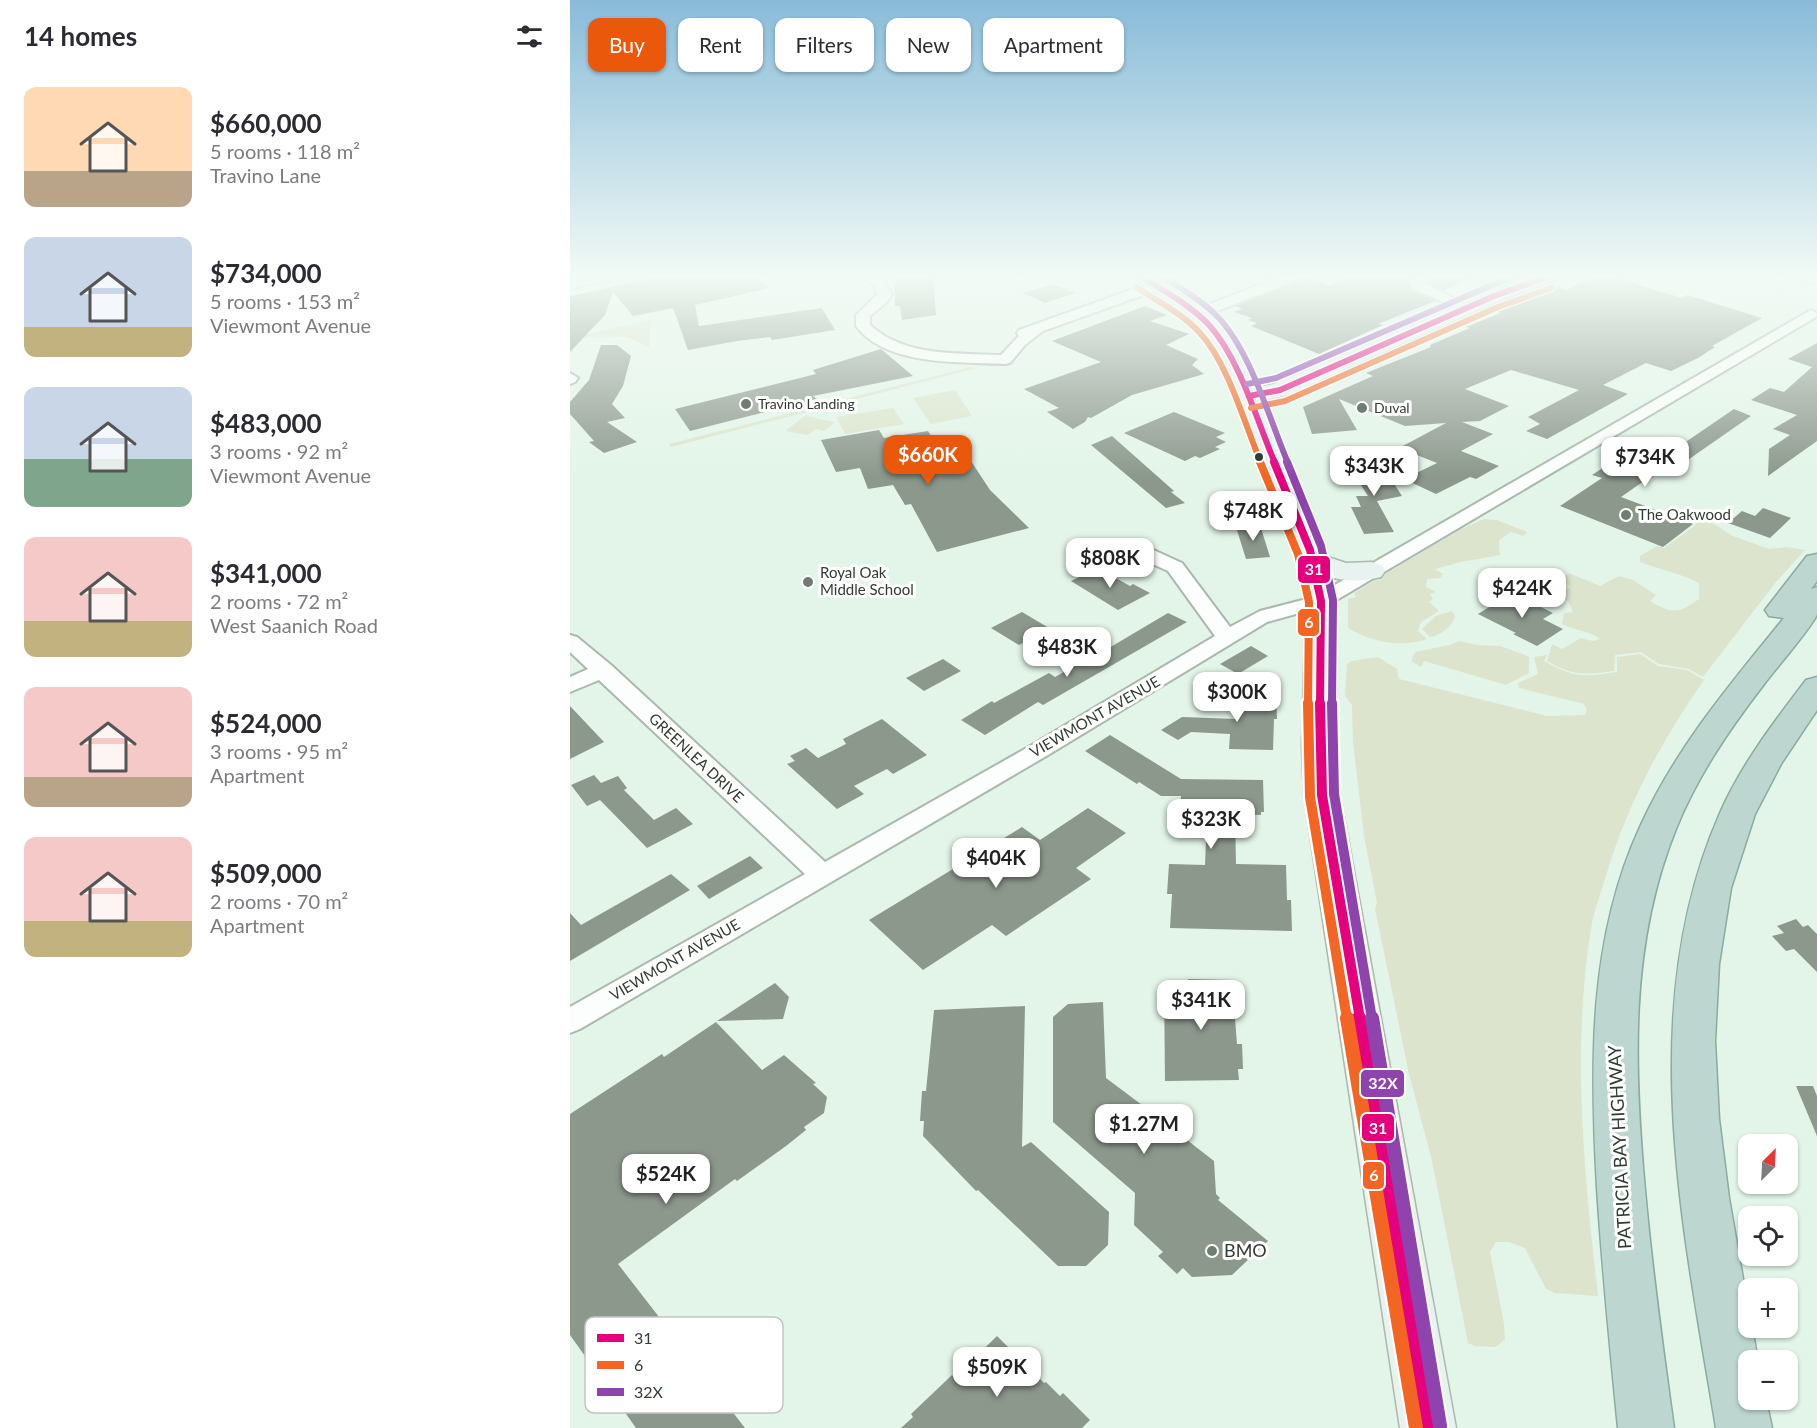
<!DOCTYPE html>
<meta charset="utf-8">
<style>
:root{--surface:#fff;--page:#f7f7f7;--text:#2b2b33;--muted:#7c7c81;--accent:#ea580c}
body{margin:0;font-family:Lato,sans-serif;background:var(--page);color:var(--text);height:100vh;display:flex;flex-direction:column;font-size:22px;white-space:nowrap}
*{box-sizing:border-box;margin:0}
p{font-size:20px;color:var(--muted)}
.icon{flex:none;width:33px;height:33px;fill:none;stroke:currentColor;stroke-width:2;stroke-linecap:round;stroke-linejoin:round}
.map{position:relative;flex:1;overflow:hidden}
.sheet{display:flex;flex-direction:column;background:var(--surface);width:570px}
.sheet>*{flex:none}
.hud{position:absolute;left:18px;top:18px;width:570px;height:54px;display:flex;gap:12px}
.needle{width:39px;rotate:24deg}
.buttons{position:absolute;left:1168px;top:1134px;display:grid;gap:12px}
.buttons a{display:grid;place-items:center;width:60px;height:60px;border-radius:12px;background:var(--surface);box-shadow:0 2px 4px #0004;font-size:30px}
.price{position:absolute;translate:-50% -51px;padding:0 14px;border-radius:12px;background:#fff;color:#222;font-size:20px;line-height:39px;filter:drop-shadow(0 2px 3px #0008)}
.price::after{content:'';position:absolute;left:50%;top:36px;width:18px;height:14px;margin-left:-9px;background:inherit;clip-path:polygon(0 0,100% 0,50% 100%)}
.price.selected{background:var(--accent);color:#fff}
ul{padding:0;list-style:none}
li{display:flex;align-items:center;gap:18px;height:150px;padding:0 24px}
li span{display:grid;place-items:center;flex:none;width:168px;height:120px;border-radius:12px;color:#555}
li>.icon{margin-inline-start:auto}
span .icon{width:72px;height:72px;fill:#fffc;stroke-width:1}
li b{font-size:26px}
h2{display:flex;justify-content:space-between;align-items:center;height:72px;padding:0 24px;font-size:26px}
.chip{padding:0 21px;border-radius:12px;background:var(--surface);box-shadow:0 2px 4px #0004;font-size:21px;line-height:54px}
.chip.selected{background:var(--accent);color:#fff}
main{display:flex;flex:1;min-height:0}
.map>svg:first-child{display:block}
</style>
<main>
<section class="sheet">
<h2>14 homes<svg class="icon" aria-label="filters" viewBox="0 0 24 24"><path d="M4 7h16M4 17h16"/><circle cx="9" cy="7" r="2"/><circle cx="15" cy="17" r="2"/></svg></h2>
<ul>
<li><span style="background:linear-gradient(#ffd9b3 70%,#b9a48a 0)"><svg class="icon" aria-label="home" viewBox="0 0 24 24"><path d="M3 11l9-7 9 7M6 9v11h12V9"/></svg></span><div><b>$660,000</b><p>5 rooms · 118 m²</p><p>Travino Lane</p></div></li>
<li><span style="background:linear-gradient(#c9d6e8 75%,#c2b280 0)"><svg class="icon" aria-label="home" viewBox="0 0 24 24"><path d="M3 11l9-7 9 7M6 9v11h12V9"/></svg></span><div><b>$734,000</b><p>5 rooms · 153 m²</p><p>Viewmont Avenue</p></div></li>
<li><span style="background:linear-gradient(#c9d6e8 60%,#7fa58c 0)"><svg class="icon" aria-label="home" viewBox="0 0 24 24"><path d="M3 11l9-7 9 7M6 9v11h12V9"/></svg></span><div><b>$483,000</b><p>3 rooms · 92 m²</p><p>Viewmont Avenue</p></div></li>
<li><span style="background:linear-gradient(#f6c9c9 70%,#c2b280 0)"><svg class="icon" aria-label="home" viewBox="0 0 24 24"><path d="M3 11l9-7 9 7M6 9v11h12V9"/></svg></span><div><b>$341,000</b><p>2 rooms · 72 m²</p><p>West Saanich Road</p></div></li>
<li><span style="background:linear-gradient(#f6c9c9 75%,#b9a48a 0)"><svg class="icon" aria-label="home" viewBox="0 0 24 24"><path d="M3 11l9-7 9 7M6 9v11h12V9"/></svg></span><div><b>$524,000</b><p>3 rooms · 95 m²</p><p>Apartment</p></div></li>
<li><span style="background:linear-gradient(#f6c9c9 70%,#c2b280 0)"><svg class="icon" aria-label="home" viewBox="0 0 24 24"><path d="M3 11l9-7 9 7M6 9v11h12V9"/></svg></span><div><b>$509,000</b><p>2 rooms · 70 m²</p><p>Apartment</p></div></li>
</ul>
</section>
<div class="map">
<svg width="1247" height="1428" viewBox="0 0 1247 1428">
<rect width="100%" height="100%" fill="#e3f5e8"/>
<g fill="#dce4cd">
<path d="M81,320L79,347L57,337L0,338Z"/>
<path d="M401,367L407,368L101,447L99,444Z"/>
<path d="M385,390L402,416L361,424L343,398Z"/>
<path d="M323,408L334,424L275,434L266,417Z"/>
<path d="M235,416L265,422L254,431L246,429L237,435L215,431Z"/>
<path d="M914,519L927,520L957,532L954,536L941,532L929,540L930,555L891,562L865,569L873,574L870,578L857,579L856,587L866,592L860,594L863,599L859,602L869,611L851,622L848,631L857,639C831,648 801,642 778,628V599L786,597L784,593L889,530Z"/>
<path d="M1136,519L1163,536L1199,549L1217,547L1235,550L1206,582L1133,677L1119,669L1089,664L1071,652L1045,655L1044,671C1014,675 1003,676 977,661L982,644L992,649L1011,638L1023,641L1030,639C1019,630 1004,631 992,624L994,613L1003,612L998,601L988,595L1000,587L993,578L999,573L1030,586L1049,576L1063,580L1086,595L1080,601C1102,614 1108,614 1129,599V583C1110,573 1090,570 1070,562V556L1087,546L1094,548L1126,525L1124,520Z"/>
<path d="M882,611L885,616C882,627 872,634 860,637L852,629L866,616Z"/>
<path d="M889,641L907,645L930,646L955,655L959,657V673L936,685L854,661L851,667L841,661L845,652L880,645Z"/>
<path d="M1070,654L1088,666L1117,670L1134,680C1091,741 1056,807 1035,879C1031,893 1025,908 1022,923C1001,1046 1014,1173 1028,1296L985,1293L976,1289L955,1248L939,1242H926L920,1252L934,1324L935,1339L926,1347L905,1346L898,1343L862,1161L839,1074L805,909L807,903L794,836L783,742L782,705L775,696L777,664L781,661L808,657L827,669L829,679L977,716L1015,715L1017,710L1014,704L949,688L948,683L968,674L964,657L977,655L974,661C1005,678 1012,677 1047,672V657Z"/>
</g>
<g fill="#8d988d">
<path d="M89,277H185L199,288L125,305L129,326L252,308L265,330L202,340L200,337L167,341L118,350L103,308L63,316L43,292L35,315L0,352V296Z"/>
<path d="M363,277L366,315L332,320L330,306H325V279Z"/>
<path d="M736,277L759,286L780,277H843L838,281L841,290L865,301L808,324L813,325L749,354L681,326L687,323L678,320L682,318L664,312L672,309L665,306Z"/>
<path d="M866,277H904L874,290L859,283Z"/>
<path d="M1024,277H1043L1112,298L1117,295L1192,318L1142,346L1145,347L1128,358L1101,371L1076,363L1033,385L1058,394L977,439L956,431L970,424L958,417L1009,390L941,370L895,389L939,406L910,421L892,422L923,434L891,451L929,466L906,479L900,477L866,494L834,479L867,463L829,448L876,423L835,426L769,399L787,430L742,434L733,407L803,376L796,373L861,347L860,345L900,328L896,327L931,313L926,311L988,287L996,290Z"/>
<path d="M483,284L505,293L475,303L453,293Z"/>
<path d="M575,306L597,315L580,321L619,334L596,345L628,359L622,365L634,374L562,395L521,418L518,417L515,422L503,429L477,412L489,408L454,389L531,362L482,341Z"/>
<path d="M1247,343V441L1198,476L1199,449L1220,435L1203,429L1227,415L1181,400L1200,388L1214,392L1242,367L1218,359Z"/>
<path d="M31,345H47L61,356L53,386L42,404L55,418L37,422L67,442L34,453L19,442L24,441L0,414V402L19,380Z"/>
<path d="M311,349L343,376L243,396L247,399L120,431L105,409L246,374L243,370Z"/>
<path d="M1164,409L1181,416L1112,464L1104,460L1051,497L1123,524L1093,547L990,506L1032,478L1022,475L1037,465L1053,470L1086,447L1101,452Z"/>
<path d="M604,412L655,433L646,437L656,442L645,447L650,449L630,458L625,456L615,461L554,433Z"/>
<path d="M309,430L314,438L358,431L377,462H380L382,465L401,461L420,490L459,528L367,552L341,504L335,505L323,485L298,489L290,468L266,472L251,440Z"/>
<path d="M542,436L604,491L601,492L615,503L596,508L521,445Z"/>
<path d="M808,459L832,496L807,501L824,532L794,534L781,507H791L786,496H798L779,467Z"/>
<path d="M1193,508L1221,518L1200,538L1158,523L1172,511L1185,516Z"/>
<path d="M690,525L700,557L676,559L666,527Z"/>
<path d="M528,568L560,586L563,584L580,593L548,610L501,581Z"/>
<path d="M942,593L983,613L973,619L993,629L967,646L943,634L946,633L908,614Z"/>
<path d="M452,612L479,628L449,645L421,628Z"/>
<path d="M598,613L617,622L473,705L468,702L415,735L391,720L422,701L424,703L479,673L485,677L515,660L517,661Z"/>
<path d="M681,646L698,656L668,674L650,664Z"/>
<path d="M373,659L391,671L354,691L336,678Z"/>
<path d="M667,691L706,692L707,719H704L703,750L659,749L660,734L621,732L608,740L591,730L612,717L667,719Z"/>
<path d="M0,706L34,742L0,759Z"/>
<path d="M312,719L357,755L323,774L317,769L284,786L294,794L267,809L217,764L225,761L220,756L236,748L248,758L276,744L273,739Z"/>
<path d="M540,735L611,779L693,780L694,812H691V815L665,814L666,864L716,865L717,900H721L722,931L600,928L602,894H597L599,864L635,865L637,817H610L611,796H591L569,782L567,784L515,751Z"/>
<path d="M24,775L31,783L48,776L57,788L54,790L84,820L106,808L123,824L77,848L30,800L17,806L1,785Z"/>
<path d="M518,808L556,833L506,868L521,879L436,936L422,925L353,970L299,920L452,827L470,840Z"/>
<path d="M180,856L193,868L139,899L127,886Z"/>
<path d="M101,874L120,890L0,961V913L11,925Z"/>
<path d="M1226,919L1233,927L1238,925L1247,934V972L1224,949L1216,951L1202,936L1214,933L1207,926Z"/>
<path d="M618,979L662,980L667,1044H672L673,1069H668L669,1080L595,1081L594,982L618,981Z"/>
<path d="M205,983L219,997L213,1019L147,1021Z"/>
<path d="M533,1002L536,1078L596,1123L595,1118L619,1137L617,1140L644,1161L646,1194L650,1198L648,1200L698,1241L662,1275L622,1277L613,1268L607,1274L588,1256L593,1252L564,1225L565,1193L483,1122V1017L498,1004Z"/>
<path d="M455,1006L452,1147L461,1142L539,1212L538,1245L516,1266H488L408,1190L406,1191L353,1136L354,1121H350L352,1091H356L364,1010Z"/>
<path d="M146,1022L192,1070L214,1055L246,1083L243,1084L257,1097L254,1113L234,1127L236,1130L216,1146L167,1181L165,1179L48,1264L175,1428H66L0,1335V1114L92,1054L94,1057Z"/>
<path d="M1226,1086H1243L1247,1096V1136Z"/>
<path d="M427,1336L474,1383L476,1382L490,1396L493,1393L520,1420L512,1428H331L343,1417L341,1414L382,1375L384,1378Z"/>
</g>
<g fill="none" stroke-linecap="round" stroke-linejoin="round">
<defs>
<g id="street">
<path d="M292,277C310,277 313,279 322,294L318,301L300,316V325C335,357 387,353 431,355L449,336L447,333L449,330L580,283H590L592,286L590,289L473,331L455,345L440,363L435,364C390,362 316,366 286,326V315L308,294L304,285Z"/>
<path d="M709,277H728L726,280L632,317L627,318L620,314L622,311Z"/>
<path d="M847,277H864L854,283L904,308L897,312L892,311L842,288L840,282Z"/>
<path d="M1241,310L1247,313L1246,317L758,605L697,622L478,755L10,1029L0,1033V1007L235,874L29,680L0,692V677L18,669L0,652V635L7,637L41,665L255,862L462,745L645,636L598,571L552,550L550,546L552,542H566L612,563L660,627L690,611L744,597Z"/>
<path d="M0,373L8,378L5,382L0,384Z"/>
</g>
<g id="secondary">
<path d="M0,277H41L38,281L0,289Z"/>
<path d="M563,277H586L634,310L647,322L671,354L685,388L704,384L917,292L959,277H987L984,281L931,300L718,395L691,401L755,556L776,563L801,562L811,565L815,571L811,577C795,581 776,582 760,577L766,601V745L770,795L886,1428H830L734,795L732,745L736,601L726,550L649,354L633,330L620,318Z"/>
<path d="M1231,277H1247V284L1234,281Z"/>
</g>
<g id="highway">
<path d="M1247,554V581L1241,589L1247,587C1247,595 1247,606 1247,614C1245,623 1204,671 1195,683C1161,727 1127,776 1106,829C1059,945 1064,1068 1075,1190C1082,1270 1093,1349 1104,1428H1048C1040,1348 1032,1268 1027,1188C1020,1066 1018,940 1070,827C1105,749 1161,683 1214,618L1199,616L1195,610L1237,556Z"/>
<path d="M1247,677V710L1211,764L1185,814L1161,888L1149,964L1145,1041L1149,1119L1159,1198L1179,1313V1328H1182L1188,1360H1179V1400H1196L1202,1428H1146C1113,1227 1064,1008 1150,813C1171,765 1204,722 1236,680Z"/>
</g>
</defs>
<use href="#street" stroke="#aab8ae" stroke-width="4"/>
<use href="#secondary" stroke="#aab8ae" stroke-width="3"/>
<use href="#highway" stroke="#8aaba0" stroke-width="3"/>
<use href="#street" fill="#fbfefc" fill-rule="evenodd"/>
<use href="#secondary" fill="#e8f2ef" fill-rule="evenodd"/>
<use href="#highway" fill="#bdd6d0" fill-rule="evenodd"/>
<defs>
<g id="bus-1-far3">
<path d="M573,277C595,292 622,306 640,326C670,360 687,421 705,463"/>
<path d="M679,396L710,390L924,296L977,277"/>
</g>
<path id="bus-1-far2" d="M704,462L740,550L751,601L750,705"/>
<path id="bus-1-far1" d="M750,703L752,795L790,1019"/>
<path id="bus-1" d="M789,1018L858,1428"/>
<g id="bus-2-far3">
<path d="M566,287C587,301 613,314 630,333C658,363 675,425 691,463"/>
<path d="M681,408L715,401L928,307L981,288"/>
</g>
<path id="bus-2-far2" d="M690,462L728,554L739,602L738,705"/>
<path id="bus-2-far1" d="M738,703L740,797L777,1019"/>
<path id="bus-2" d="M777,1018L846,1428"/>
<g id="bus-3-far3">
<path d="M594,277C612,289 631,300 646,315C680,349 699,418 718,463"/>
<path d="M677,384L706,378L941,277"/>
</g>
<path id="bus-3-far2" d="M717,462L751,546L763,600L762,705"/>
<path id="bus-3-far1" d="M762,703L764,794L802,1019"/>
<path id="bus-3" d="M802,1018L870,1426"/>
</defs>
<use href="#bus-1-far3" stroke="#fff" stroke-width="9"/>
<use href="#bus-1-far2" stroke="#fff" stroke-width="11"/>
<use href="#bus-1-far1" stroke="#fff" stroke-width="15"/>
<use href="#bus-1" stroke="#fff" stroke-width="18"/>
<use href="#bus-2-far3" stroke="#fff" stroke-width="9"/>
<use href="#bus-2-far2" stroke="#fff" stroke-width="11"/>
<use href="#bus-2-far1" stroke="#fff" stroke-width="15"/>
<use href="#bus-2" stroke="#fff" stroke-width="18"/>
<use href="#bus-3-far3" stroke="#fff" stroke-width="9"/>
<use href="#bus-3-far2" stroke="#fff" stroke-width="11"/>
<use href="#bus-3-far1" stroke="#fff" stroke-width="15"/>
<use href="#bus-3" stroke="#fff" stroke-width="18"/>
<use href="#bus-1-far3" stroke="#e5007d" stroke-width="6"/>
<use href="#bus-1-far2" stroke="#e5007d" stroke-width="8"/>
<use href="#bus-1-far1" stroke="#e5007d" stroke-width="10"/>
<use href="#bus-1" stroke="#e5007d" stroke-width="14"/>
<use href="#bus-2-far3" stroke="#f26522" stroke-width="6"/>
<use href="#bus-2-far2" stroke="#f26522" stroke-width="8"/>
<use href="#bus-2-far1" stroke="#f26522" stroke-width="10"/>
<use href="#bus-2" stroke="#f26522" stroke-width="14"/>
<use href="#bus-3-far3" stroke="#8e44ad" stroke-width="6"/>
<use href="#bus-3-far2" stroke="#8e44ad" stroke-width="8"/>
<use href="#bus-3-far1" stroke="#8e44ad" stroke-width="10"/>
<use href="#bus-3" stroke="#8e44ad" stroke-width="14"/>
</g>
<linearGradient id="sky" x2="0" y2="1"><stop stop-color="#89bbd9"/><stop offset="0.58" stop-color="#f2faf5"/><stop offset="1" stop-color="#f2faf5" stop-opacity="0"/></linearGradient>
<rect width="1247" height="477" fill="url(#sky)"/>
<g fill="#6f7d72" stroke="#fff" stroke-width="2">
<circle cx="176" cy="404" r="6"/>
<circle cx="792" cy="408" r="6"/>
<circle cx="1056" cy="515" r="6"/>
<circle cx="238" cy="582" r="6"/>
<circle cx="642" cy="1251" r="6"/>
</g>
<circle fill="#303d33" stroke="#fff" stroke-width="2" cx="689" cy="457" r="5"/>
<g text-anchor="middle" stroke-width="6" stroke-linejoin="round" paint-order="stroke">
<g font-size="14" fill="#303d33" stroke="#fff" text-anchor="start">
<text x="188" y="409">Travino Landing</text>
<text x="804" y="413">Duval</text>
</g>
<g font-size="15" fill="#303d33" stroke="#fff" text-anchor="start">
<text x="1068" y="520">The Oakwood</text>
<text x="250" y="578">Royal Oak<tspan x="250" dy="17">Middle School</tspan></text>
</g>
<g font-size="15" fill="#303d33" stroke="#fff">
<text transform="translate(525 717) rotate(-30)" y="5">VIEWMONT AVENUE</text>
<text transform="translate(126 758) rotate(43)" y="5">GREENLEA DRIVE</text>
<text transform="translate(105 960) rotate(-30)" y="5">VIEWMONT AVENUE</text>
</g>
<g font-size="18" fill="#303d33" stroke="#fff">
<text transform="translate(1050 1147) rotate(-93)" y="6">PATRICIA BAY HIGHWAY</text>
</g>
<g font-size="18" fill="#303d33" stroke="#fff" text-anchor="start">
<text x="654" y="1257">BMO</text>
</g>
</g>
<rect x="15" y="1317" width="198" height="96" rx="9" fill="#fff" stroke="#c1c5c2" stroke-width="1.5"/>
<rect x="27" y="1334" width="27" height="8" fill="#e5007d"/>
<rect x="27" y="1361" width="27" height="8" fill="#f26522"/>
<rect x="27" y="1388" width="27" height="8" fill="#8e44ad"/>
<g font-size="16" fill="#303d33">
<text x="64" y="1344">31</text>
<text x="64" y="1371">6</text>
<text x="64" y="1398">32X</text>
</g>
<g stroke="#fff" stroke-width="2">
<rect x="727" y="555" width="34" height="29" rx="6" fill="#e5007d"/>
<rect x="727" y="608" width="23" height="29" rx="6" fill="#f26522"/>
<rect x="790" y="1069" width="45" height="29" rx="6" fill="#8e44ad"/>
<rect x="791" y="1113" width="34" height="29" rx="6" fill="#e5007d"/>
<rect x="792" y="1161" width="23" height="29" rx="6" fill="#f26522"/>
</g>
<g font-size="16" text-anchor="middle" font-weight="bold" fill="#fff">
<text x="744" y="575">31</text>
<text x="739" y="628">6</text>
<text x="813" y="1089">32X</text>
<text x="808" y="1134">31</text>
<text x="804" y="1181">6</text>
</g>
</svg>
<div class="buttons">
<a><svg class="needle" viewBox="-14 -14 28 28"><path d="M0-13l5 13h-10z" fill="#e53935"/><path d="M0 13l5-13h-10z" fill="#7c7c81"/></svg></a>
<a><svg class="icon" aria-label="locate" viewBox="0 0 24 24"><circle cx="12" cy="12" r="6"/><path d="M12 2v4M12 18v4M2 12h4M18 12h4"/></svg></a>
<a>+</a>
<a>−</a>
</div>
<b class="price selected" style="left:358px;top:486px">$660K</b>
<b class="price" style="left:1075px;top:488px">$734K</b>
<b class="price" style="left:804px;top:497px">$343K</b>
<b class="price" style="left:683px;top:542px">$748K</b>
<b class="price" style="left:540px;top:589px">$808K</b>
<b class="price" style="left:952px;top:619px">$424K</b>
<b class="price" style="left:497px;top:678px">$483K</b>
<b class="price" style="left:667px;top:723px">$300K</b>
<b class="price" style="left:641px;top:850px">$323K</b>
<b class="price" style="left:426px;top:889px">$404K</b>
<b class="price" style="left:631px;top:1031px">$341K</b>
<b class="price" style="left:574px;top:1155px">$1.27M</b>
<b class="price" style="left:96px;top:1205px">$524K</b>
<b class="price" style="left:427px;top:1398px">$509K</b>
<div class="hud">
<a class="chip selected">Buy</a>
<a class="chip">Rent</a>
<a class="chip">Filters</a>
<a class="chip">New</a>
<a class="chip">Apartment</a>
</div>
</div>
</main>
